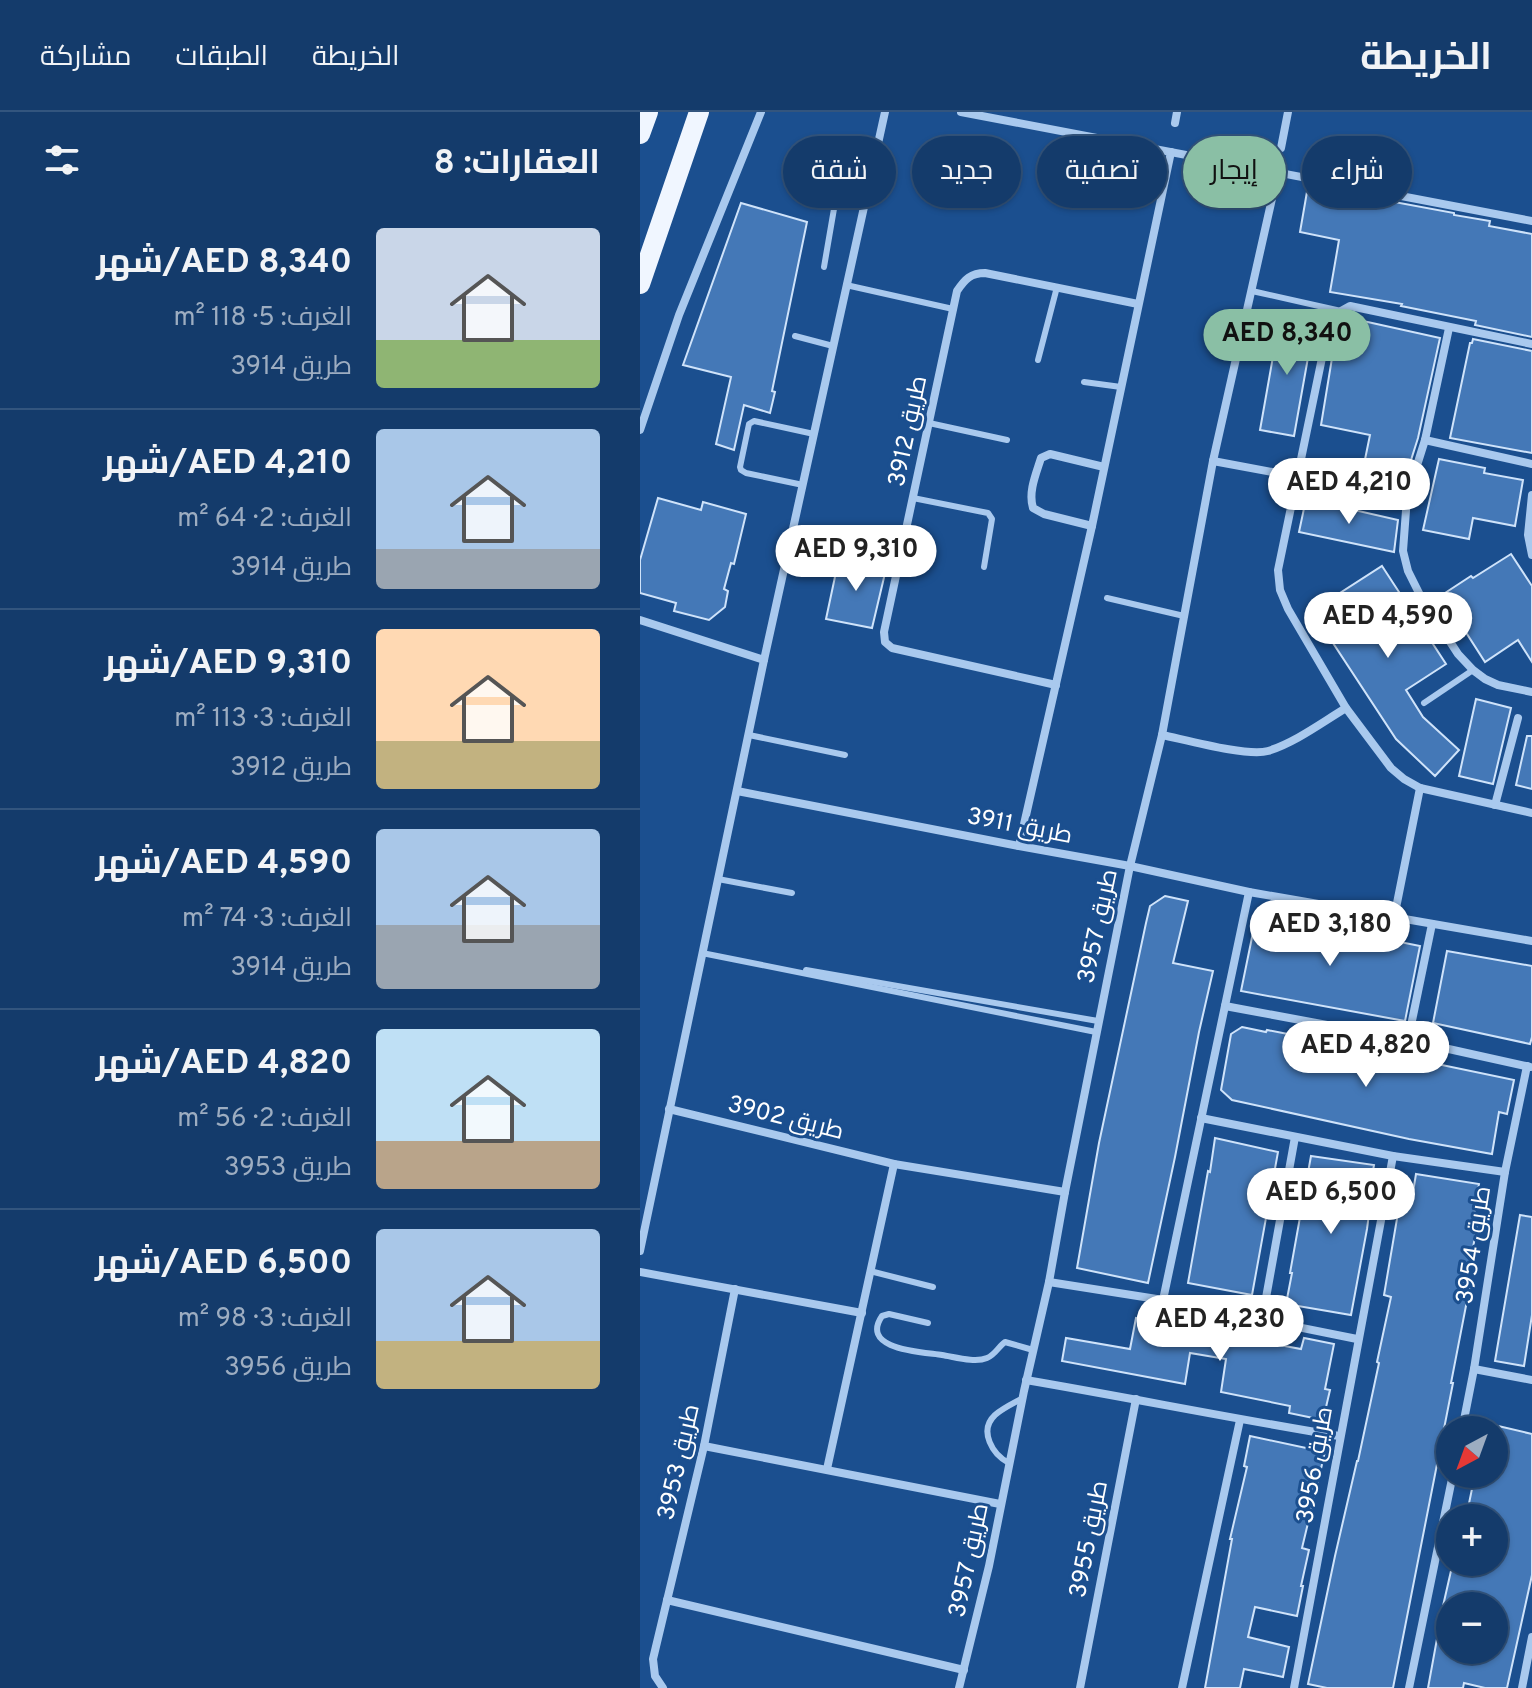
<!DOCTYPE html>
<html lang="ar">
<meta charset="utf-8">
<style>
:root{--surface:#143b6b;--page:#214673;--text:#f1f3f6;--muted:#9dadc1;--line:#33557e;--accent:#8abfa5}
body{margin:0;font-family:Overpass,Cairo,sans-serif;background:var(--page);color:var(--text);direction:rtl;height:100vh;display:flex;flex-direction:column;font-size:30px;white-space:nowrap}
*{box-sizing:border-box;margin:0}
p{font-size:26px;color:var(--muted)}
.icon{flex:none;width:44px;height:44px;fill:none;stroke:currentColor;stroke-width:2;stroke-linecap:round;stroke-linejoin:round}
.map{position:relative;flex:1;overflow:hidden;direction:ltr}
.side{display:flex;flex-direction:column;background:var(--surface);width:640px}
.side>*{flex:none}
.top-card{position:absolute;left:24px;top:24px;width:748px;height:72px;direction:rtl;display:flex;gap:16px}
.needle{width:52px;rotate:221deg}
.controls{position:absolute;left:796px;top:1304px;display:grid;gap:16px}
.controls a{display:grid;place-items:center;width:72px;height:72px;border-radius:50%;background:var(--surface);box-shadow:0 2px 6px #0004,0 0 0 2px var(--line);font-size:40px}
.price{position:absolute;translate:-50% -68px;padding:0 18px;border-radius:28px;background:#fff;color:#222;font-size:26px;line-height:52px;filter:drop-shadow(0 2px 4px #0008)}
.price::after{content:'';position:absolute;left:50%;top:48px;width:24px;height:18px;margin-left:-12px;background:inherit;clip-path:polygon(0 0,100% 0,50% 100%)}
.price.current{background:var(--accent);color:#111}
ul{padding:0;list-style:none}
li{display:flex;align-items:center;gap:24px;height:200px;padding:0 40px}
li+li{border-top:2px solid var(--line)}
li span{display:grid;place-items:center;flex:none;width:224px;height:160px;border-radius:8px;color:#555}
li>.icon{margin-inline-start:auto}
span .icon{width:96px;height:96px;fill:#fffc;stroke-width:1}
li b{font-size:34px}
h2{display:flex;justify-content:space-between;align-items:center;height:96px;padding:0 40px;font-size:34px}
.pill{padding:0 28px;border-radius:36px;background:var(--surface);box-shadow:0 2px 6px #0004,0 0 0 2px var(--line);font-size:28px;line-height:72px}
.pill.current{background:var(--accent);color:#111}
header{display:flex;align-items:center;gap:48px;box-sizing:border-box;height:112px;padding:0 40px;background:var(--surface);border-bottom:2px solid var(--line)}
header strong{font-size:38px}
nav{display:flex;gap:44px;margin-inline-start:auto;font-size:28px}
main{display:flex;flex:1;min-height:0}
.map>svg:first-child{display:block}
</style>
<header>
<strong>الخريطة</strong>
<nav><a>الخريطة</a><a>الطبقات</a><a>مشاركة</a></nav>
</header>
<main>
<div class="map">
<svg width="892" height="1576" viewBox="0 0 892 1576">
<rect width="100%" height="100%" fill="#1b4f8f"/>
<g fill="#4478b7" stroke="#cfe3fa" stroke-width="2" fill-rule="evenodd">
<path d="M668,74L814,101V103L850,109L849,114L892,122V225L835,213L836,209L761,194L762,192L690,180L699,128L660,120Z"/>
<path d="M101,91L167,110L132,279L135,280L130,301L104,293L94,338L76,332L91,265L43,253Z"/>
<path d="M640,205L674,212L654,324L620,318Z"/>
<path d="M705,205L800,226L778,326L764,370L722,362L730,323L681,313L693,240L695,241L702,207Z"/>
<path d="M833,227L892,239V341L810,326L830,231H832Z"/>
<path d="M799,347L845,356L844,361L883,368L875,414L833,406L829,427L783,418Z"/>
<path d="M18,386L61,398L63,390L106,402L94,452L91,451L84,477L88,479L85,495L69,508L34,499L36,491L0,481V448Z"/>
<path d="M666,387L758,408L754,440L659,420Z"/>
<path d="M871,442L892,474V550L878,528L845,550L802,483L831,464L833,466Z"/>
<path d="M199,446L246,457L232,516L186,507Z"/>
<path d="M742,454L806,552L766,578L783,605L819,638L795,664L756,627L672,499Z"/>
<path d="M836,587L871,596L853,672L819,664Z"/>
<path d="M887,624H892V677L876,673Z"/>
<path d="M525,784L548,789L533,851L573,859L559,920L535,1045L508,1171L437,1156L459,1031L506,811L510,794Z"/>
<path d="M617,801L780,834L765,909L601,879Z"/>
<path d="M807,839L892,854V925L890,932L793,911Z"/>
<path d="M602,915L626,920L627,918L658,924V923L874,968L867,1002L859,1000L852,1042L769,1027L592,988L581,978L591,922Z"/>
<path d="M575,1026L638,1040L612,1183L548,1171L568,1059L570,1060Z"/>
<path d="M671,1044L734,1053L728,1087H731L727,1117L711,1203L646,1192L652,1161H650Z"/>
<path d="M776,1062L839,1072L834,1103L839,1104L827,1167L831,1168L811,1271H813L753,1576H687L668,1572L695,1444L717,1349H718L739,1251L737,1250L751,1185L744,1183L760,1089L771,1092Z"/>
<path d="M880,1103L892,1105V1203L884,1254L855,1249Z"/>
<path d="M496,1206L661,1237L664,1226L694,1232L685,1277L690,1278L683,1308L649,1301L650,1294L581,1280L586,1247L550,1241L545,1272L422,1249L426,1226L490,1237Z"/>
<path d="M854,1313L892,1322V1463L867,1576H845L824,1571L823,1576H788L803,1494L813,1450H854V1406H826L833,1372H831L833,1362H854ZM810,1494H854V1538H810Z"/>
<path d="M610,1324L685,1340L662,1436L669,1438L661,1474H663L657,1504L615,1495L608,1525L649,1535L643,1565L604,1557L600,1576H565L592,1427H590L607,1355L604,1354Z"/>
</g>
<g fill="none" stroke-linecap="round" stroke-linejoin="round">
<g stroke="#a9c9ee" stroke-width="6">
<path d="M202,39L234,42"/>
<path d="M184,155L195,91L200,87L224,92"/>
<path d="M206,173L313,197"/>
<path d="M612,179L701,199"/>
<path d="M155,224L193,234"/>
<path d="M398,248L417,175"/>
<path d="M444,270L481,275"/>
<path d="M289,311L367,328"/>
<path d="M163,373L106,361L101,358L100,355L109,312L114,309L174,322"/>
<path d="M273,386L348,401L352,407L344,455"/>
<path d="M467,486L544,504"/>
<path d="M784,591L833,558"/>
<path d="M109,623L205,643"/>
<path d="M78,767L152,781"/>
<path d="M62,841L456,920"/>
<path d="M166,858L458,909"/>
<path d="M230,1159L293,1175"/>
<path d="M288,1211L249,1202L242,1204C219,1238 283,1240 302,1243C315,1245 335,1251 347,1246C355,1243 359,1234 365,1230L393,1238"/>
<path d="M369,1351C353,1343 338,1319 355,1303C363,1296 374,1291 383,1286"/>
</g>
<g stroke="#a9c9ee" stroke-width="8">
<path d="M321,0L892,109"/>
<path d="M535,11L537,0"/>
<path d="M641,36L648,0"/>
<path d="M809,216L785,328L767,385L763,439L768,459L781,485L818,542L833,558L845,567L858,573L892,580"/>
<path d="M892,232L710,194L701,199L695,204L688,217L638,458L640,478L648,497L706,596L751,656L764,667L780,676L892,701"/>
<path d="M0,318L39,203L121,0"/>
<path d="M785,328L892,352"/>
<path d="M573,349L767,385"/>
<path d="M892,383L888,423L892,443"/>
<path d="M452,414L404,402L393,396C388,380 396,362 401,346L410,342L464,355"/>
<path d="M0,508L124,548"/>
<path d="M416,573L252,536L245,530L244,520L317,179C325,167 331,161 345,161L498,192"/>
<path d="M522,623C546,628 608,645 628,639C656,630 681,611 706,596"/>
<path d="M97,679L379,734L490,754L609,780L892,829"/>
<path d="M855,693L878,606"/>
<path d="M379,734L452,414L531,40"/>
<path d="M754,806L780,676"/>
<path d="M585,894L768,928L890,955"/>
<path d="M768,928L792,812"/>
<path d="M29,997L254,1052L425,1080"/>
<path d="M561,1006L753,1044L865,1060"/>
<path d="M0,1139L124,548L245,0"/>
<path d="M0,1160L222,1201"/>
<path d="M409,1170L523,1188L717,1227"/>
<path d="M523,1188L609,780"/>
<path d="M622,1208L655,1025"/>
<path d="M834,1257L892,1268"/>
<path d="M386,1268C491,1286 595,1307 699,1324"/>
<path d="M822,1318L834,1257L865,1060L887,954"/>
<path d="M64,1334L360,1392"/>
<path d="M187,1357L254,1052"/>
<path d="M27,1488L324,1558"/>
<path d="M23,1576L15,1564L13,1547L64,1334L95,1177"/>
<path d="M319,1576L349,1454L384,1279L409,1170L425,1080L490,754L522,623L573,349L638,60"/>
<path d="M440,1576L496,1287"/>
<path d="M542,1576L600,1308"/>
<path d="M654,1576L753,1044"/>
<path d="M769,1576L813,1362"/>
<path d="M882,1576L892,1525"/>
</g>
<g stroke="#f0f6ff" stroke-width="20">
<path d="M0,22L8,0"/>
<path d="M0,172L59,0"/>
</g>
</g>
<g text-anchor="middle" stroke-width="6" stroke-linejoin="round" paint-order="stroke">
<g font-size="24" fill="#fff" stroke="#1b4f8f">
<text transform="translate(267 319) rotate(-78)" y="8">طريق 3912</text>
<text transform="translate(380 713) rotate(11)" y="8">طريق 3911</text>
<text transform="translate(457 814) rotate(-78)" y="8">طريق 3957</text>
<text transform="translate(146 1005) rotate(14)" y="8">طريق 3902</text>
<text transform="translate(833 1133) rotate(-81)" y="8">طريق 3954</text>
<text transform="translate(38 1350) rotate(-77)" y="8">طريق 3953</text>
<text transform="translate(674 1353) rotate(-80)" y="8">طريق 3956</text>
<text transform="translate(448 1427) rotate(-79)" y="8">طريق 3955</text>
<text transform="translate(328 1448) rotate(-78)" y="8">طريق 3957</text>
</g>
</g>
</svg>
<div class="controls">
<a><svg class="needle" viewBox="-14 -14 28 28"><path d="M0-13l5 13h-10z" fill="#e53935"/><path d="M0 13l5-13h-10z" fill="#9dadc1"/></svg></a>
<a>+</a>
<a>−</a>
</div>
<b class="price current" style="left:647px;top:265px">AED 8,340</b>
<b class="price" style="left:709px;top:414px">AED 4,210</b>
<b class="price" style="left:216px;top:481px">AED 9,310</b>
<b class="price" style="left:748px;top:548px">AED 4,590</b>
<b class="price" style="left:690px;top:856px">AED 3,180</b>
<b class="price" style="left:726px;top:977px">AED 4,820</b>
<b class="price" style="left:691px;top:1124px">AED 6,500</b>
<b class="price" style="left:580px;top:1251px">AED 4,230</b>
<div class="top-card">
<a class="pill">شراء</a>
<a class="pill current">إيجار</a>
<a class="pill">تصفية</a>
<a class="pill">جديد</a>
<a class="pill">شقة</a>
</div>
</div>
<section class="side">
<h2>العقارات: 8<svg class="icon" aria-label="filters" viewBox="0 0 24 24"><path d="M4 7h16M4 17h16"/><circle cx="9" cy="7" r="2"/><circle cx="15" cy="17" r="2"/></svg></h2>
<ul>
<li><span style="background:linear-gradient(#c9d6e8 70%,#8fb573 0)"><svg class="icon" aria-label="home" viewBox="0 0 24 24"><path d="M3 11l9-7 9 7M6 9v11h12V9"/></svg></span><div><b>AED 8,340/شهر</b><p>الغرف: 5 · 118 m²</p><p>طريق 3914</p></div></li>
<li><span style="background:linear-gradient(#a9c7e8 75%,#9aa5b1 0)"><svg class="icon" aria-label="home" viewBox="0 0 24 24"><path d="M3 11l9-7 9 7M6 9v11h12V9"/></svg></span><div><b>AED 4,210/شهر</b><p>الغرف: 2 · 64 m²</p><p>طريق 3914</p></div></li>
<li><span style="background:linear-gradient(#ffd9b3 70%,#c2b280 0)"><svg class="icon" aria-label="home" viewBox="0 0 24 24"><path d="M3 11l9-7 9 7M6 9v11h12V9"/></svg></span><div><b>AED 9,310/شهر</b><p>الغرف: 3 · 113 m²</p><p>طريق 3912</p></div></li>
<li><span style="background:linear-gradient(#a9c7e8 60%,#9aa5b1 0)"><svg class="icon" aria-label="home" viewBox="0 0 24 24"><path d="M3 11l9-7 9 7M6 9v11h12V9"/></svg></span><div><b>AED 4,590/شهر</b><p>الغرف: 3 · 74 m²</p><p>طريق 3914</p></div></li>
<li><span style="background:linear-gradient(#bfe0f5 70%,#b9a48a 0)"><svg class="icon" aria-label="home" viewBox="0 0 24 24"><path d="M3 11l9-7 9 7M6 9v11h12V9"/></svg></span><div><b>AED 4,820/شهر</b><p>الغرف: 2 · 56 m²</p><p>طريق 3953</p></div></li>
<li><span style="background:linear-gradient(#a9c7e8 70%,#c2b280 0)"><svg class="icon" aria-label="home" viewBox="0 0 24 24"><path d="M3 11l9-7 9 7M6 9v11h12V9"/></svg></span><div><b>AED 6,500/شهر</b><p>الغرف: 3 · 98 m²</p><p>طريق 3956</p></div></li>
</ul>
</section>
</main>
